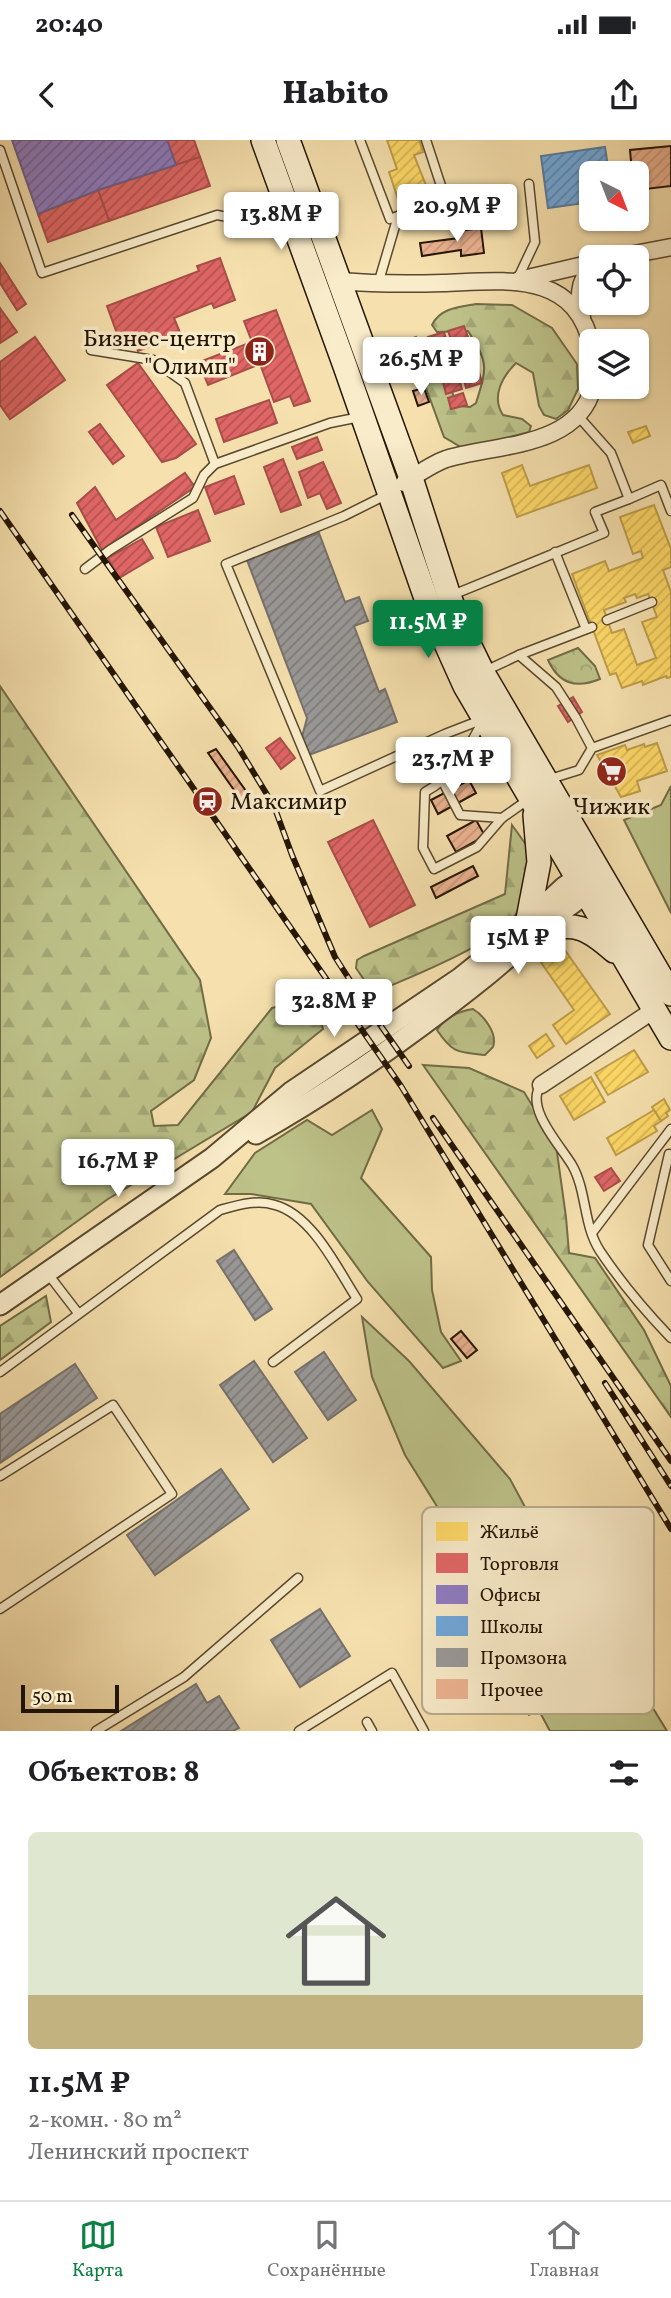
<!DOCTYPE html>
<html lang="ru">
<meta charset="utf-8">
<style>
:root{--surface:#fff;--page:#f2f2f2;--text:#202124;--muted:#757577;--line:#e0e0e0;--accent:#0b8043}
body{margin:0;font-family:Vollkorn,serif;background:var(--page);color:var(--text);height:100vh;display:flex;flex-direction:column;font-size:26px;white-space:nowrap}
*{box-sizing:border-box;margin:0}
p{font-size:23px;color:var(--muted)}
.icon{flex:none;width:38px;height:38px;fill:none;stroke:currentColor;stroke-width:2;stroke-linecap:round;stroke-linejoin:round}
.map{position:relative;height:1591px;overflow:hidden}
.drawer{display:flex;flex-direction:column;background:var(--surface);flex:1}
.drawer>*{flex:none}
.needle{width:46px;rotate:138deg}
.fabs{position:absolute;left:579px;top:21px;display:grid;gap:14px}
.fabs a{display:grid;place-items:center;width:70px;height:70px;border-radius:10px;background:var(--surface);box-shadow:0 2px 5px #0004;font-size:35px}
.scale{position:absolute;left:21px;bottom:18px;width:98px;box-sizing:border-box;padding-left:7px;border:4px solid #251505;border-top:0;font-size:19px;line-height:24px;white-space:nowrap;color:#251505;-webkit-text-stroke:5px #f9ecca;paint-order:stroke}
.price{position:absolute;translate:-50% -60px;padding:0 16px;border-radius:7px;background:#fff;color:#222;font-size:23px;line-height:46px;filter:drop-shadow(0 2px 4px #0008)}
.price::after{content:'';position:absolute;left:50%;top:42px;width:21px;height:16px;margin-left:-10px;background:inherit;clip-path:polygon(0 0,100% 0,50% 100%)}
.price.selected{background:var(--accent);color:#fff}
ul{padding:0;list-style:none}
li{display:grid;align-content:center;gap:14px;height:371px;padding:0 28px}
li+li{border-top:2px solid var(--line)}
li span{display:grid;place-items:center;height:217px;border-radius:10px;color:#555}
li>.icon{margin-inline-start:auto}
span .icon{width:126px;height:126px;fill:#fffc;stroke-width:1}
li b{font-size:30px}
h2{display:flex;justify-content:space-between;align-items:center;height:84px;padding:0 28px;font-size:30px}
.status{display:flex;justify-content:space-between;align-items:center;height:49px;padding:0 35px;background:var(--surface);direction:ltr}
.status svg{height:19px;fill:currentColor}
header{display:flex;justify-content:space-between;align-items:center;height:91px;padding:0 28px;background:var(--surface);font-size:32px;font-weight:800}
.tab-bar{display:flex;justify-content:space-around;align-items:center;height:98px;border-top:2px solid var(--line);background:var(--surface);font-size:19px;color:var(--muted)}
.tab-bar a{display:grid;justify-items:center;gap:4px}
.tab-bar .selected{color:var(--accent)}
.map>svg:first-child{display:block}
</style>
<div class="status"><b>20:40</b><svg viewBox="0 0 49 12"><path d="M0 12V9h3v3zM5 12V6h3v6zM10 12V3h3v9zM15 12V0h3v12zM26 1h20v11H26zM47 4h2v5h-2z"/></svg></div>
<header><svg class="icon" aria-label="back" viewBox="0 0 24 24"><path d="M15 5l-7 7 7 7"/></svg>Habito<svg class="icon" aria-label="share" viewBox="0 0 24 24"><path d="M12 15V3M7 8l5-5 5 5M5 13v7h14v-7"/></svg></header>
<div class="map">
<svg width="671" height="1591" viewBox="0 0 671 1591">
<defs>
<pattern id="forest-firs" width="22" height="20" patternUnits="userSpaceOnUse" patternTransform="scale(1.75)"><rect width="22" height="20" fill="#bdc289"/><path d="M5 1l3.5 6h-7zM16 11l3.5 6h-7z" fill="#a2a675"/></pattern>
<pattern id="park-crowns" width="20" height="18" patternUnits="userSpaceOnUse" patternTransform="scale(1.75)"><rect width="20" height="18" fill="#bdc289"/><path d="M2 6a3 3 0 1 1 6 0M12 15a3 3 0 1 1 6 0" fill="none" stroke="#a2a675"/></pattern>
<pattern id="homes-hatch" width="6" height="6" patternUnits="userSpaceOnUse" patternTransform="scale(1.75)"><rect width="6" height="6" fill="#ffd966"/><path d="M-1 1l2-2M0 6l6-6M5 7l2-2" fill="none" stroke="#dab957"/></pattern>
<pattern id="shops-hatch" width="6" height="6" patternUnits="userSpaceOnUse" patternTransform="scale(1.75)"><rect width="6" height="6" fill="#e06666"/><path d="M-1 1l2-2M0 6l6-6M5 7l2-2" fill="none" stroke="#b55352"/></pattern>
<pattern id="offices-hatch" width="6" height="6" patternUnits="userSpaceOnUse" patternTransform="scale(1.75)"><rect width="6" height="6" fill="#8e7cc3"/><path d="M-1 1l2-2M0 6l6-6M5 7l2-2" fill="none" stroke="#74649c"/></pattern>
<pattern id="schools-hatch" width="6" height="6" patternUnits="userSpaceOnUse" patternTransform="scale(1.75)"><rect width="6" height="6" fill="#6fa8dc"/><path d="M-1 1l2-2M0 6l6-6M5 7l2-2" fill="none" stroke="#5b88b0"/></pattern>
<pattern id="industry-hatch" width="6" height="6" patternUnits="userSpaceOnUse" patternTransform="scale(1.75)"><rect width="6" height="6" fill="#999"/><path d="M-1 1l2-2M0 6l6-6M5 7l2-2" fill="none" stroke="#7d7c7b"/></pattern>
<pattern id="building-hatch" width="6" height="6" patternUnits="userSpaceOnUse" patternTransform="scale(1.75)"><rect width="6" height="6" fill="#ecb391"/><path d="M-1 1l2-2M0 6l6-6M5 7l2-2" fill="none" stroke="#ca997c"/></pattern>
</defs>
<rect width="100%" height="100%" fill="#f6e1ae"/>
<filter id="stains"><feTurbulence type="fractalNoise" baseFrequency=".00286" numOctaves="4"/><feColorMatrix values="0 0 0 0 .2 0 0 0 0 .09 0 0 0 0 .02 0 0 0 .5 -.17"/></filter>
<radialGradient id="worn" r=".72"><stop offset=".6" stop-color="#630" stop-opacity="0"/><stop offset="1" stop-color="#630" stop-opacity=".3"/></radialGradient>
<g fill="#bdc289" stroke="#716c47" stroke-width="2">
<path d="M671,646V773L624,680L661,665Z"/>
<path d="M372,970L382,989L361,1038L431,1117L432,1150L441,1192L461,1221L443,1228L368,1142L311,1064L251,1054H225L255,1013L307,980L332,995Z"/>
<path d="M362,1177L409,1221L510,1339L554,1421L494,1458L405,1315L372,1237Z"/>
<path d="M554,1442L578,1446L667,1591H550L490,1480Z"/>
</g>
<g fill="url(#forest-firs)" stroke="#716c47" stroke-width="2">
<path d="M476,164L512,165L552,188L577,224L578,249L568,270L556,279L544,275L539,266L533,233L516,223C502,237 491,257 503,275L522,279L531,286L529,292L464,309L444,297L422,237L428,228L438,225C450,237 449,254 460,266L470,267L476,263C487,228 489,223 468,191L437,192L432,185C440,168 459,167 476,164Z"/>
<path d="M0,546L200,840L211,898L194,940L151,971L154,986L178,985L272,868L298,862L319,874L323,889L275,928L252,972L108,1059L0,1137Z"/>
<path d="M512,685L532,713C530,734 529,752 518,771C499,803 416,834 381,850H371L356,828L357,820L364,816L505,754Z"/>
<path d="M473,869C483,875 498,893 493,907C492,908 486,914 485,915C458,912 453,914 437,890C445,878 459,871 473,869Z"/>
<path d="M423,925L469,928L524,952L556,1005L566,1077L569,1113L595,1118L644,1190L671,1246V1277Z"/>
<path d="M46,1156L51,1182L0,1220V1186Z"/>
</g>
<path fill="url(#park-crowns)" stroke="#716c47" stroke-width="2" d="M578,508L595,526L600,539C576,549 559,544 548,520Z"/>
<g fill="url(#homes-hatch)" stroke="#be9e49" stroke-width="2" fill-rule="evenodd">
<path d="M387,0H419L423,12L414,15L427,48L398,59L389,32L397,29Z"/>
<path d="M646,286L650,296L633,303L628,292Z"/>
<path d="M522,325L530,346L589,325L597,348L517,377L502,333Z"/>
<path d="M654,365L671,409V427L663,430L671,452V537L667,538L666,536L643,545L642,541L622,548L616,533L610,535L572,434L605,421L609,431L643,418L641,411L633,414L620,377ZM635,454L637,458L648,454L657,477L642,482L656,518L637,525L624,489L612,493L604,470L626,462L624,458Z"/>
<path d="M657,603L667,631L637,641L640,651L621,657L597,615L625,605L627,610L644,604L645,607Z"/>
<path d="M562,806L610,874L566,904L553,885L574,870L540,821Z"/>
<path d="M546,894L554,906L537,918L529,906Z"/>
<path d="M634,910L648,932L608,955L595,933Z"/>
<path d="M591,937L605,962L574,980L560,956Z"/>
<path d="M664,959L670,970L666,973L668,976L661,981L652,967Z"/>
<path d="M654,970L661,981L654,986L657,991L616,1015L607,998Z"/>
</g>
<g fill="url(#shops-hatch)" stroke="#a84e49" stroke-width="2">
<path d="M167,0H194L200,17L176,25Z"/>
<path d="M200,17L210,46L109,81L98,50Z"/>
<path d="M98,50L109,81L48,102L38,74Z"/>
<path d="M220,118L235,160L214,168L212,163L174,178L181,195L138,211L131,194L119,199L107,166L199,131L197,126Z"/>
<path d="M0,123L26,164L17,170L0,143Z"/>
<path d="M0,168L17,192L0,203Z"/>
<path d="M276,170L310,261L294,266L290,256L274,262L260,224L208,245L199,222L252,202L244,181Z"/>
<path d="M464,186L468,197L452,202L448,191Z"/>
<path d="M444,192L447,203L432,208L428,197Z"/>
<path d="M35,197L65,240L10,279L0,265V222Z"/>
<path d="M416,197L422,212L409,216L403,202Z"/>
<path d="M469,201L472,213L457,217L453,206Z"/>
<path d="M449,207L452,219L436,224L433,212Z"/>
<path d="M474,216L477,227L461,232L458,220Z"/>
<path d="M453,222L457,233L441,238L437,226Z"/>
<path d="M138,223L196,304L176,318L162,322L107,245Z"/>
<path d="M479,232L482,243L466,248L463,236Z"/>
<path d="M459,238L462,249L446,254L443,242Z"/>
<path d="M463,253L467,265L451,269L448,258Z"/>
<path d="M269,260L277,283L224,302L216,279Z"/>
<path d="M100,284L124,316L113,324L89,292Z"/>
<path d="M317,297L322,310L297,319L292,307Z"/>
<path d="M283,319L301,365L281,372L264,327Z"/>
<path d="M323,322L341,363L327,369L320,353L308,358L299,332Z"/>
<path d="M185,333L195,347L102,410L77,363L95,347L116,380Z"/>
<path d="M234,336L244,364L215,374L205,347Z"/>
<path d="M198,370L210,401L168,417L156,387Z"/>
<path d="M142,399L153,418L119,438L108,418Z"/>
<path d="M573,557L582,572L568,582L558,566Z"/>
<path d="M280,598L295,618L281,629L266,608Z"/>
<path d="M373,680L415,765L370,787L328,702Z"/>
<path d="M611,1028L620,1041L604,1051L595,1037Z"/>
</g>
<path fill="url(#offices-hatch)" stroke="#6e5d8a" stroke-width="2" d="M12,0H167L176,25L98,50L38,74Z"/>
<path fill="url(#schools-hatch)" stroke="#597c9c" stroke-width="2" d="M605,7L609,33H592V62L548,68L541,16Z"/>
<g fill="url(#industry-hatch)" stroke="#76716d" stroke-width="2">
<path d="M319,393L345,462L359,457L368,481L354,486L379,552L385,549L397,582L309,615L302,597L307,578L247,420Z"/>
<path d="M234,1110L272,1169L255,1180L217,1121Z"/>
<path d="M324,1212L356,1260L328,1280L295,1232Z"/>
<path d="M254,1221L307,1298L273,1322L220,1245Z"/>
<path d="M75,1224L97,1258L0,1323V1274Z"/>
<path d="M221,1329L249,1369L155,1435L127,1395Z"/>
<path d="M320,1469L350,1516L300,1547L271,1500Z"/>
<path d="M485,1477L538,1570L529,1575L475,1482Z"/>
<path d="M196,1544L207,1563L219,1556L239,1588L233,1591H121Z"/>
</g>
<g fill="url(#building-hatch)" stroke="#251505" stroke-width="2">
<path d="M671,6V46L637,50V33H632L630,10Z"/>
<path d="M481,88L484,113L461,116V110L422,116L420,103L459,98V91Z"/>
<path d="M424,248L429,262L418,266L413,251Z"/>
<path d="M216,609L256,665L248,670L208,613Z"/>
<path d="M469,640L476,653L438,674L431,660Z"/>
<path d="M476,680L485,696L456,712L447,696Z"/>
<path d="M473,726L478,736L436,758L431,747Z"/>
<path d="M461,1191L477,1210L467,1218L451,1199Z"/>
</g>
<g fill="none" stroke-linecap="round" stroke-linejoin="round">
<defs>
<g id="service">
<path d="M360,0L390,79L398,76"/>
<path d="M0,10L42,133L217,75L276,86L292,93"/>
<path d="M258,82L277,54"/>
<path d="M517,140L535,102L529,44"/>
<path d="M378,144L398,76L446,61L426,0"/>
<path d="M91,210L153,220L185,243L215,324"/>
<path d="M386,355L344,376L226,424L320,651L445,594L481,580"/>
<path d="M629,359L661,345L671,371"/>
<path d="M555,412L586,489"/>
<path d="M85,429L110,410L193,358L204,335L215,324L330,283L360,277"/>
<path d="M450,456L604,393L595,372L629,359L611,313L579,277"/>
<path d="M607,480L652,462"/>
<path d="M519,515L556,547L576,578L592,608"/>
<path d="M485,531L519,515L592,487"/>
<path d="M482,582C467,611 455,636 425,652L423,708L434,729L477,707L502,678L529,659"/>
<path d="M550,639L579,630L592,608L671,580"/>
<path d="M443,642L460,675L502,678"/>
<path d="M541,945C524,967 560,1005 572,1025C587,1051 583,1085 600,1111C620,1141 646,1172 671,1198"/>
<path d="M669,1014L648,1105L671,1141"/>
<path d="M592,1093L671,989"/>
<path d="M48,1134L78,1173"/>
<path d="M0,1232L220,1070C238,1065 257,1059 275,1065C312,1075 337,1128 357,1159L273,1222"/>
<path d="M0,1336L113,1265L172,1354L0,1469"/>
<path d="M367,1582L372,1591"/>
<path d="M96,1591L184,1537L298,1438"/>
<path d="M299,1591L392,1533L424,1591"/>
</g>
<g id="minor">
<path d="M619,117L671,107"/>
<path d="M519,140L592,123"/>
<path d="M340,141C374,144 408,144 443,143C504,141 576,129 592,208"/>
<path d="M582,178C579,159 577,142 592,127"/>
<path d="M404,343C416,335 432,324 446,319C496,304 578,308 593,247"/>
<path d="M541,945L654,870"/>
</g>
<g id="tertiary">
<path d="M256,994C334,950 415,893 485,837C522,807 556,772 597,747"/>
<path d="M0,1165L212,1018L291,952L460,838L495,810L564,747L589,729"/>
</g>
<g id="secondary">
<path d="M263,0L345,226L428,464L465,546L671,898"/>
<path d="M288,0L411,338L449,456L463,492L483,533L671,854"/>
<path d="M528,779L539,722L535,675"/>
<path d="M541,790C576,782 587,787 614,811"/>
</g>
</defs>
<use href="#service" stroke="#59482f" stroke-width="11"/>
<use href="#minor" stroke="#59482f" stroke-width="19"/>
<use href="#tertiary" stroke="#59482f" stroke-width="23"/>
<use href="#secondary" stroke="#251505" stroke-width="26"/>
<use href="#service" stroke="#f9ecca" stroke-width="8"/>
<use href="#minor" stroke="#f9ecca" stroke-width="16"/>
<use href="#tertiary" stroke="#f9ecca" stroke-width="19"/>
<use href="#secondary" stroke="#f9ecca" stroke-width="23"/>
<defs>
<g id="rail">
<path d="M0,371L401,946L671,1389"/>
<path d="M72,375L238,607L274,666L292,715L335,817L362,859L409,926"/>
<path d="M433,978L671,1321"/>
<path d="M605,1243L671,1346"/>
</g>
</defs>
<use href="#rail" stroke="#251505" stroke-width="6"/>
<use href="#rail" stroke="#f9ecca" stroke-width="3.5" stroke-dasharray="10" stroke-linecap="butt"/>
</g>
<defs>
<symbol id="building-disc" viewBox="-11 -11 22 22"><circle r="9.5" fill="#8f2418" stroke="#f9ecca"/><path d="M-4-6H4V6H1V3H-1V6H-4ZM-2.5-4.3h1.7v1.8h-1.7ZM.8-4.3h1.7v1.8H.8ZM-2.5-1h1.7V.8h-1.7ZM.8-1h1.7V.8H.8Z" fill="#fff"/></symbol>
<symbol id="supermarket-disc" viewBox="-11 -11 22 22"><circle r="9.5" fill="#8f2418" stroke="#f9ecca"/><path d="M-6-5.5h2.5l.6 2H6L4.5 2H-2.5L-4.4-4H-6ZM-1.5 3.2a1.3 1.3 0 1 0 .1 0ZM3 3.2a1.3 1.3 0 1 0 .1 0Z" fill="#fff"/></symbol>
<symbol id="station-disc" viewBox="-11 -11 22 22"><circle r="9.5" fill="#8f2418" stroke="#f9ecca"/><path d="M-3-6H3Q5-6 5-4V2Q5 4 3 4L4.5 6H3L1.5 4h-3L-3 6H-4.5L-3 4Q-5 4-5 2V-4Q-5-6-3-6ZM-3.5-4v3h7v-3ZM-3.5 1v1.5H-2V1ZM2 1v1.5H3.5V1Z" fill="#fff"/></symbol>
</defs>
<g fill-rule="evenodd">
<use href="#building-disc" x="242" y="194" width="35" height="35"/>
<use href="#supermarket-disc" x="594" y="614" width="35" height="35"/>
<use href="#station-disc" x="190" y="644" width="35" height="35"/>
</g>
<g text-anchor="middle" stroke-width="7" stroke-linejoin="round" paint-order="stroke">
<g font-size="24" fill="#251505" stroke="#f9ecca" text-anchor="end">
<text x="236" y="206">Бизнес-центр<tspan x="236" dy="28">"Олимп"</tspan></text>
<text x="230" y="669" text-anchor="start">Максимир</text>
<text x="611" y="674" text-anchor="middle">Чижик</text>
</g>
</g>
<rect x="422" y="1367" width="232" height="207" rx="10" fill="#f9ecca" stroke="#b9ac8f" stroke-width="2"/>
<rect x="436" y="1382" width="32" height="19" fill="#ffd966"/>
<rect x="436" y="1413" width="32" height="20" fill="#e06666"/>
<rect x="436" y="1445" width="32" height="19" fill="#8e7cc3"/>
<rect x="436" y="1476" width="32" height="20" fill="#6fa8dc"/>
<rect x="436" y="1508" width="32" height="19" fill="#999"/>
<rect x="436" y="1539" width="32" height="20" fill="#ecb391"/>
<g font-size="19" fill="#251505">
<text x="480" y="1398">Жильё</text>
<text x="480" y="1430">Торговля</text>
<text x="480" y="1461">Офисы</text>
<text x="480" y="1493">Школы</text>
<text x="480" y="1524">Промзона</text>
<text x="480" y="1556">Прочее</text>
</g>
<rect width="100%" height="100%" filter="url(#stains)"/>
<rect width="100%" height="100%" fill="url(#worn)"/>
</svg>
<div class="fabs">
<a><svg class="needle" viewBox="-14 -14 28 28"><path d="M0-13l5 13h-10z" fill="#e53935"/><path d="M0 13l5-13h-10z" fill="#757577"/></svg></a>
<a><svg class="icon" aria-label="locate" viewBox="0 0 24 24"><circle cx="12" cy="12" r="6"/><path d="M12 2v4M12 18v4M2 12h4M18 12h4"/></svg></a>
<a><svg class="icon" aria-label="layers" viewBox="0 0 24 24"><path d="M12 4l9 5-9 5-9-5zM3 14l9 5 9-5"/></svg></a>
</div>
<div class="scale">50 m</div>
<b class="price" style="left:457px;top:104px">20.9M ₽</b>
<b class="price" style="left:281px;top:112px">13.8M ₽</b>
<b class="price" style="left:421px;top:257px">26.5M ₽</b>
<b class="price selected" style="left:428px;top:520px">11.5M ₽</b>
<b class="price" style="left:453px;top:657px">23.7M ₽</b>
<b class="price" style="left:518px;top:836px">15M ₽</b>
<b class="price" style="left:334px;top:899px">32.8M ₽</b>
<b class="price" style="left:118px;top:1059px">16.7M ₽</b>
</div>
<section class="drawer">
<h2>Объектов: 8<svg class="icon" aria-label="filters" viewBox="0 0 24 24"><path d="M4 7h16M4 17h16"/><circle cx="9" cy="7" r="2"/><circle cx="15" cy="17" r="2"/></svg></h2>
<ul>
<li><span style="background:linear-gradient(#dfe7d0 75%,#c2b280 0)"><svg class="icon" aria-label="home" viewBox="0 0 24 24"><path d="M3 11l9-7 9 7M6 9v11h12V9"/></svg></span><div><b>11.5M ₽</b><p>2-комн. · 80 m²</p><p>Ленинский проспект</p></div></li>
</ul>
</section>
<nav class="tab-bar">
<a class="selected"><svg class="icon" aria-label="map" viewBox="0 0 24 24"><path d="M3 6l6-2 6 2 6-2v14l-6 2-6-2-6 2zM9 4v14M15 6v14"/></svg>Карта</a>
<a><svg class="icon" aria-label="saved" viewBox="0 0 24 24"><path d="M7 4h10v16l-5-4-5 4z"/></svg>Сохранённые</a>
<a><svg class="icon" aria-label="home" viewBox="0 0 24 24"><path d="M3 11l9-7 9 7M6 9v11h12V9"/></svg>Главная</a>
</nav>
